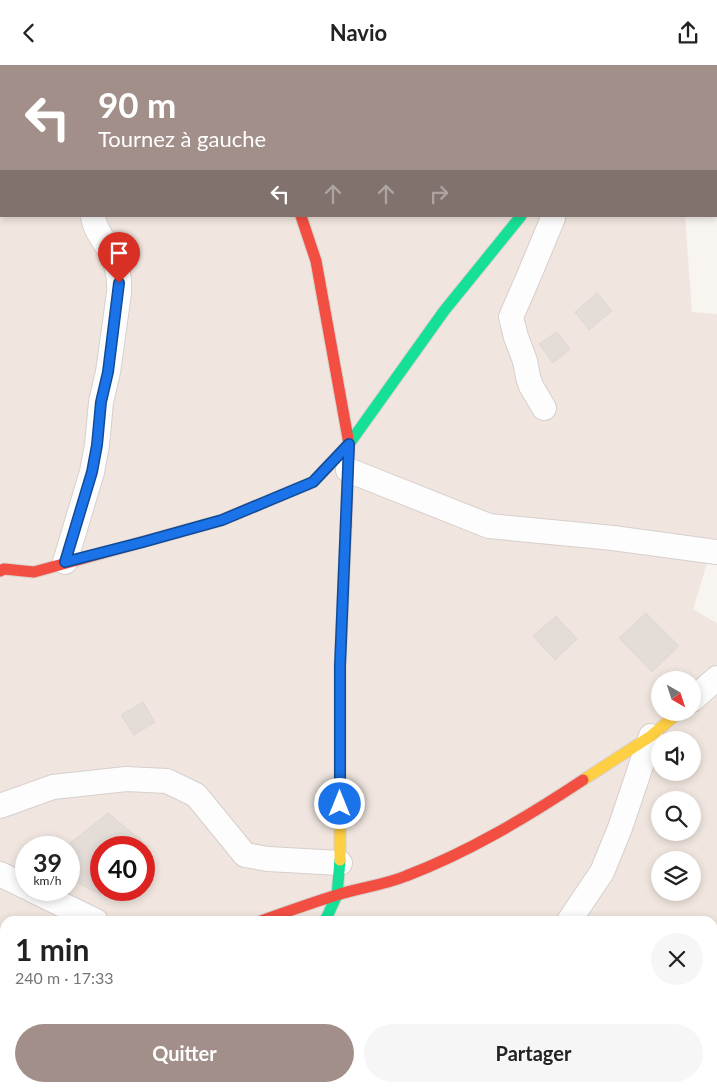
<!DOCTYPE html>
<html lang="fr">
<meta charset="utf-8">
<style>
body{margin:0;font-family:Lato,sans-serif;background:#f6f6f6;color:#222;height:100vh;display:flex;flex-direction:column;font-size:19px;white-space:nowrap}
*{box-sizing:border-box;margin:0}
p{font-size:16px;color:#767676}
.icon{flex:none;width:28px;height:28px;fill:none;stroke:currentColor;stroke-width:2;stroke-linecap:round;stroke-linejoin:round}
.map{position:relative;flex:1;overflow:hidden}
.panel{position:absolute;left:0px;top:851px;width:718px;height:176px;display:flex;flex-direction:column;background:#fff;border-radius:15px 15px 0 0;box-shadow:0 2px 8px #0003}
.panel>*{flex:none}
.banner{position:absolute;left:0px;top:0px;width:718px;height:152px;box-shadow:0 2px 8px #0003;background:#a28f89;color:#fff;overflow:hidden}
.needle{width:32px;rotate:141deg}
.tools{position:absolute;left:651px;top:606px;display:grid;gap:10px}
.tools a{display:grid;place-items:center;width:50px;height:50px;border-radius:50%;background:#fff;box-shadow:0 2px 8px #0003;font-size:25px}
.speed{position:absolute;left:15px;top:771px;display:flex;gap:10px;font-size:25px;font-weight:700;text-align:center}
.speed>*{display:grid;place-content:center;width:65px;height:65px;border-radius:50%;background:#fff;box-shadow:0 2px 8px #0003;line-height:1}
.speed small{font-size:12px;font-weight:400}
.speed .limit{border:8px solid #d22;background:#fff;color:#111}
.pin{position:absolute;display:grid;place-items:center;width:42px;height:42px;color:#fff;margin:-51px -21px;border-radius:50% 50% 50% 0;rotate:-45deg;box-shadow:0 0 5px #0007}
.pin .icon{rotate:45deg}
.me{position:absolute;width:55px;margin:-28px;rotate:0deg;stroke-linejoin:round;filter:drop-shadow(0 0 4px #0008)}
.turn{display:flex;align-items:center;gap:18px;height:105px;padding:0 15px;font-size:22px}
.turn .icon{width:65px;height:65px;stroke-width:2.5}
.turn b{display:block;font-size:35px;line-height:42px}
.lanes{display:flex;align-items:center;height:48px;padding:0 15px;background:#0003;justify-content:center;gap:25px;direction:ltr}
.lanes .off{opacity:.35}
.round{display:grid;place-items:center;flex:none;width:52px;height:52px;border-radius:26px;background:#f6f6f6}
.head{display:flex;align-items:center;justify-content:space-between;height:85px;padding:0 15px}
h1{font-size:30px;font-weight:700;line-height:38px}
.action{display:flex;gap:10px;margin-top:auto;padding:10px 15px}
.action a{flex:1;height:58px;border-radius:30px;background:#a28f89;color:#fff;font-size:20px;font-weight:700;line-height:58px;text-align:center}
.action a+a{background:#f6f6f6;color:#222}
header{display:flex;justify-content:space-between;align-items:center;height:65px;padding:0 15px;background:#fff;font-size:22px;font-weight:700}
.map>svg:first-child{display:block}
.residential{fill:#f0e6df;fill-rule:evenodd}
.building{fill:#e4dcd7;stroke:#e0d7d3}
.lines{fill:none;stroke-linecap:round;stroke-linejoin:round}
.street-casing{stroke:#d6cfcc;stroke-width:26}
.fast-casing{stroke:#d8d0cc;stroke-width:13}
.slow-casing{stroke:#d8d0cc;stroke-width:13}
.jam-casing{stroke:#d8d0cc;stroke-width:13}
.street{stroke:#fefdfd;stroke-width:24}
.fast{stroke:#16e098;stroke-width:11}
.slow{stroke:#ffcf43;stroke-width:11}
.jam{stroke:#f24e42;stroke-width:11}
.route-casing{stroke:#114b97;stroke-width:12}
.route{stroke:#1a73e8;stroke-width:9}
</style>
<header><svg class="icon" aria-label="back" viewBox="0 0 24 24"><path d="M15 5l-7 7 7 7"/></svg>Navio<svg class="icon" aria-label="share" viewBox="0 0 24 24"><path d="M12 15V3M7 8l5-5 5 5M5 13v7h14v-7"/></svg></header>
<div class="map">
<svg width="717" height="1027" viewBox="0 0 717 1027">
<rect width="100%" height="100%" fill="#f8f4f0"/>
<path class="residential" d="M0 0H666L667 1H1V151H685L692 247 717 249V475L713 479 693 544 717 558V1027H0ZM660 615H692V648H660ZM660 675H692V708H660ZM660 735H692V768H660ZM26 782H69V825H26ZM101 782H144V825H101ZM660 795H692V828H660ZM5 856H712V1022H5Z"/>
<path class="building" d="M597 228 612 246 589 265 575 247Z
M557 267 570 284 553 298 539 279Z
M646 548 679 581 652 607 619 573Z
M556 551 577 574 555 595 533 571Z
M143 637 155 657 134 670 121 650Z
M108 748 149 782H101V830L69 813V782H65Z"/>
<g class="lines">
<defs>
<path id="street" d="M248 0V1
M495 0 496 1
M640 1 642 0
M544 343 531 321 528 312 525 296 516 272 511 252 528 213 553 153V151
M348 405 489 461 613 473 717 487
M65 497 92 407 97 380 101 337 108 307 119 228C120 213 118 200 110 186 104 175 94 164 93 151
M692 635 717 613
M0 741 53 722 126 714 167 716 196 730 245 790 268 794 340 798
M0 809 26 822
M32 825 96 856
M569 856 602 807 620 763 651 671
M330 1022 331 1027
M471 1027 474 1022"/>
<path id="fast" d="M296 424 313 417 349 379 444 246 521 151
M325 856 337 830 340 795"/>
<path id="slow" d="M583 715 651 671 678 648
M340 795V601L346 461"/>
<path id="jam" d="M301 151 316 196 349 379 346 461
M0 506 4 504 34 507 222 455 296 424
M261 856C286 847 311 838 337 830 359 823 384 820 406 811 469 787 527 752 583 715"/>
</defs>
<use href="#street" class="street-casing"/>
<use href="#fast" class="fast-casing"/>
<use href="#slow" class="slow-casing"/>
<use href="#jam" class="jam-casing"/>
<use href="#street" class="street"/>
<use href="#fast" class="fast"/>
<use href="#slow" class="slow"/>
<use href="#jam" class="jam"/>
</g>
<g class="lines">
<defs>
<path id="route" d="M119 218 108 307 101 337 97 380 92 407 65 497 143 477 222 455 313 417 349 379 340 601V739"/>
</defs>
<use href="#route" class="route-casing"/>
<use href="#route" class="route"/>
</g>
</svg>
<div class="tools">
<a><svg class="needle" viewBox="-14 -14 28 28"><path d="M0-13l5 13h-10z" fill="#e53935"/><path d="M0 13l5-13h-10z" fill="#767676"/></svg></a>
<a><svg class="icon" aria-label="sound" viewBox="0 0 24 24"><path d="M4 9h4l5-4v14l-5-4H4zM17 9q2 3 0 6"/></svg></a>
<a><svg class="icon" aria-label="search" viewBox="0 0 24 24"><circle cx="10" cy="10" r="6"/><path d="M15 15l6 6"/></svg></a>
<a><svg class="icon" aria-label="layers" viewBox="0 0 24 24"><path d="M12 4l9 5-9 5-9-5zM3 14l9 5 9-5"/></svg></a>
</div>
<div class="speed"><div>39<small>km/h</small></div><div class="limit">40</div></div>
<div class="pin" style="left:119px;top:218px;background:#d93025"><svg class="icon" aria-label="arrive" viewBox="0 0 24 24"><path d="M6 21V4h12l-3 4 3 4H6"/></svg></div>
<svg class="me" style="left:340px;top:739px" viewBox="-20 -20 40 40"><circle r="17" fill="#1a73e8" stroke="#fff" stroke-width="3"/><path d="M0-11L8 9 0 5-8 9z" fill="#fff"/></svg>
<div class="banner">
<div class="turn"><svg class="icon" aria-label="left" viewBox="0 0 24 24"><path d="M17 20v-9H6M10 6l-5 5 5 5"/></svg><div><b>90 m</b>Tournez à gauche</div></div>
<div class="lanes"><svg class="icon" aria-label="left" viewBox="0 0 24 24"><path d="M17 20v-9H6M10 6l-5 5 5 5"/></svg><svg class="icon off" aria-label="ahead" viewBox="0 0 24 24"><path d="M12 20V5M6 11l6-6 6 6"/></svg><svg class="icon off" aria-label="ahead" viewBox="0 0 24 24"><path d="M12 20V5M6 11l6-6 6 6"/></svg><svg class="icon off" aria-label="right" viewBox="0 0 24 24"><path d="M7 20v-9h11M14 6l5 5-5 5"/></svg></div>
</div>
<section class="panel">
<div class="head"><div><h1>1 min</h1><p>240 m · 17:33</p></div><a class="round"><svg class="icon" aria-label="close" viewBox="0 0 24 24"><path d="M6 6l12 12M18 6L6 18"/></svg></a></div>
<div class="action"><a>Quitter</a><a>Partager</a></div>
</section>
</div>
